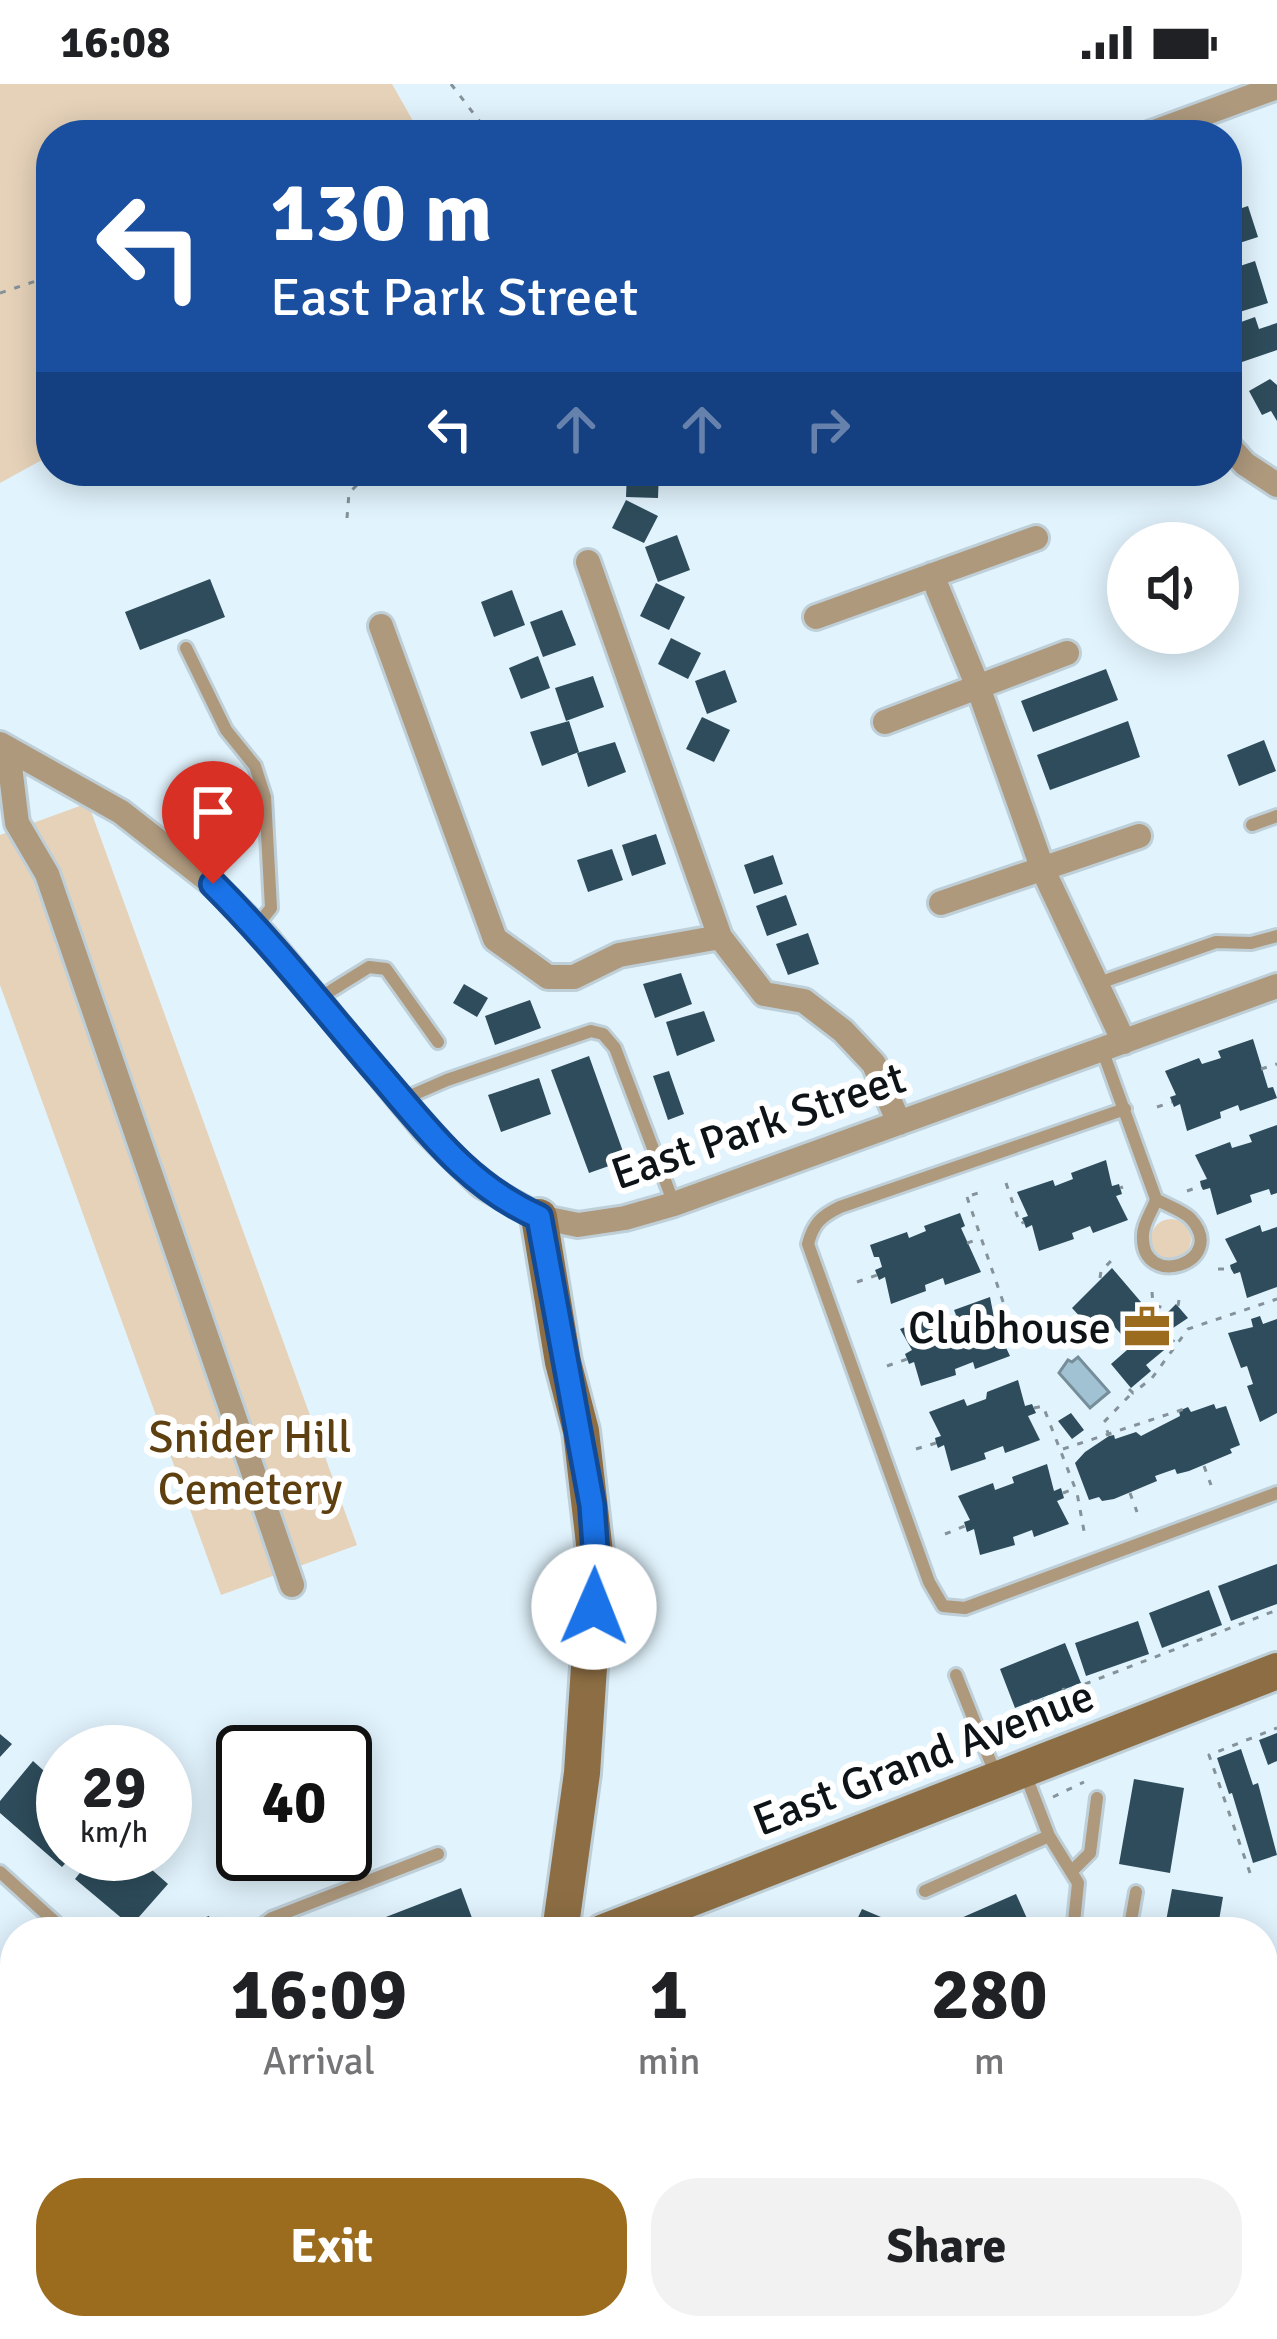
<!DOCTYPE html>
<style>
body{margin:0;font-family:Signika,sans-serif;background:#f2f2f2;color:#202124;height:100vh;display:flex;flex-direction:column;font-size:45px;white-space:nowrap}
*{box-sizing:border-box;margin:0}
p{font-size:39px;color:#757577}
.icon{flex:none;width:66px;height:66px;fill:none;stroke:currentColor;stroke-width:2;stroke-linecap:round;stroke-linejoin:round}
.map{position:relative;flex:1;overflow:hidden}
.panel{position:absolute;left:0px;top:1833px;width:1278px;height:423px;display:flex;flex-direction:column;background:#fff;border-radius:48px 48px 0 0;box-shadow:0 6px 30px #0003}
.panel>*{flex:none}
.guide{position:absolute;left:36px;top:36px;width:1206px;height:366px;border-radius:48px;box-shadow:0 6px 30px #0003;background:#1a4fa0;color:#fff;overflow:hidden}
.buttons{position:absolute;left:1107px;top:438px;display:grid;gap:24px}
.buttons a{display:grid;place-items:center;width:132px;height:132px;border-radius:50%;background:#fff;box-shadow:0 6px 30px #0003;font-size:60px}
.speed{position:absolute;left:36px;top:1641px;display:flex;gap:24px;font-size:60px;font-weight:700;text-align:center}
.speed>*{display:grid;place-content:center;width:156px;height:156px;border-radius:50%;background:#fff;box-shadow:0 6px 30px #0003;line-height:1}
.speed small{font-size:30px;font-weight:400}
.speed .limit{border:6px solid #111;border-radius:18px;background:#fff;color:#111}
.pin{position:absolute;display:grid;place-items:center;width:102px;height:102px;color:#fff;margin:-123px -51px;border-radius:50% 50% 50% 0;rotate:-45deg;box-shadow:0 0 12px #0007}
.pin .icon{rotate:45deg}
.me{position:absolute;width:132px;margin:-66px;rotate:1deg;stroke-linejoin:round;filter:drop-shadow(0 0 9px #0008)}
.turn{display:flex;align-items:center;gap:42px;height:252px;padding:0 36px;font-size:54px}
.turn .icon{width:156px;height:156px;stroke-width:2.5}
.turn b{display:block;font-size:84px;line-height:102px}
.lanes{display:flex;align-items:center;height:114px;padding:0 36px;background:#0003;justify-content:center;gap:60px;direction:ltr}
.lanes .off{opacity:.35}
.eta{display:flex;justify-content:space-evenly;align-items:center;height:204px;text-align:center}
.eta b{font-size:72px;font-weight:800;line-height:84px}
.button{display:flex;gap:24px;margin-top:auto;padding:24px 36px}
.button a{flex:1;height:138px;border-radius:48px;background:#9b6c1e;color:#fff;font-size:48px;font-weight:800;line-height:138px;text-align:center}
.button a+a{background:#f2f2f2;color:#202124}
.status{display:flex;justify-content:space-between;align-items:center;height:84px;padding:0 60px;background:#fff;direction:ltr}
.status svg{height:33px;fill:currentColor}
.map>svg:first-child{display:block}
.green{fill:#e6d2b9}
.water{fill:#a1c2d3;stroke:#758e9a;stroke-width:3}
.building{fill:#2e4c5b}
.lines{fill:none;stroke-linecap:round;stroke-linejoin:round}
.lane-casing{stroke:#bfcfd8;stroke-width:18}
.street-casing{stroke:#bfcfd8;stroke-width:30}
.secondary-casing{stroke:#bfcfd8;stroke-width:42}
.path{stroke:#859299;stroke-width:3;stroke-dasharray:6 9;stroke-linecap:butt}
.lane{stroke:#ae997d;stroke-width:12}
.street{stroke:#ae997d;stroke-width:24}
.secondary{stroke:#8d6e44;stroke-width:36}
.route-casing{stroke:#114b97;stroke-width:30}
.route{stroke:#1a73e8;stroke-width:21}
.labels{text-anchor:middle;stroke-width:12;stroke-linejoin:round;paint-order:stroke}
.street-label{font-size:45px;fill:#0d1316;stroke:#fff}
.poi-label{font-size:45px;fill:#0d1316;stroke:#fff;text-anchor:end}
.park-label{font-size:45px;fill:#5d3f10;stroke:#fff}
</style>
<div class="status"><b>16:08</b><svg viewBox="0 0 49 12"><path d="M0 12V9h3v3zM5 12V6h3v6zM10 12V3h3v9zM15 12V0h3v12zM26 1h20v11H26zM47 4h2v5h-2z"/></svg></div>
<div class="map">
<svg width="1277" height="2255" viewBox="0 0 1277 2255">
<rect width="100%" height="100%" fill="#e1f3fd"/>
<path class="green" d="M0 0H392L421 51H51V371L0 399Z
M88 719 357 1461 221 1511 0 901V751Z
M1151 1155a20 20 0 1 1 40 0a20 20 0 1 1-40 0Z"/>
<path class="water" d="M1078 1273 1109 1308 1090 1324 1059 1289 1068 1276 1072 1278Z"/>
<path class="building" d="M1248 122 1258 153 1227 163V129Z
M1255 177 1268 219 1227 232V201L1232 200 1228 186Z
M1255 233 1259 245 1277 239V266L1242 278 1230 242Z
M1270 295 1277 301V337L1271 327 1262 331 1249 307Z
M627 387H659L658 414 626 413Z
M626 416 658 432 644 459 612 444Z
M677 451 690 486 658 498 645 463Z
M210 495 225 533 140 566 125 528Z
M656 499 685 513 669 546 640 532Z
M512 506 525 541 494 553 481 518Z
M562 526 576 561 543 573 530 538Z
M671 554 701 569 688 595 658 580Z
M538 572 550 604 521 615 509 584Z
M1106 585 1118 616 1033 648 1021 617Z
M725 586 737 618 707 630 695 597Z
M593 592 604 623 566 637 555 604Z
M702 633 730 646 714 678 686 665Z
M569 637 579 668 542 682 530 648Z
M1128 637 1140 673 1050 706 1037 671Z
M1264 656 1276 687 1239 702 1227 671Z
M615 658 626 688 588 703 577 669Z
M656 750 666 780 632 792 622 761Z
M612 765 623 796 588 808 577 776Z
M773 771 783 800 754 810 744 781Z
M786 811 797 841 767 852 756 822Z
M808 849 819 880 788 891 776 860Z
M681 889 692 920 655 934 643 900Z
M464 900 488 914 477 933 453 919Z
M530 916 541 944 495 961 485 932Z
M704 927 715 957 677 972 666 938Z
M1253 955 1268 1004 1273 1003 1277 1014 1240 1027 1238 1021 1220 1028 1221 1034 1187 1047 1180 1020 1174 1023 1170 1013 1176 1011 1165 987 1199 974 1202 980 1221 974 1218 967Z
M589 972 626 1076 589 1089 551 986Z
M669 987 684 1030 668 1036 653 992Z
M539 994 551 1030 501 1048 488 1011Z
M1277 1041V1109L1271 1111 1269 1105 1250 1111 1252 1118 1217 1131 1210 1104 1203 1106 1201 1102 1200 1097 1207 1095 1195 1071 1230 1058 1232 1064 1252 1058 1249 1051Z
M1106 1076 1112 1102 1119 1100 1122 1110 1116 1112 1128 1136 1093 1149 1090 1142 1072 1149 1074 1155 1039 1167 1032 1141 1026 1144 1022 1134 1028 1132 1017 1108 1053 1096 1055 1102 1073 1095 1071 1089Z
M960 1129 965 1142 961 1144 981 1188 945 1201 943 1194 925 1201 926 1207 891 1220 885 1193 879 1196 875 1186 882 1183 879 1173H874L870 1161 907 1148 909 1154 926 1147 924 1142Z
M1260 1141 1262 1148 1277 1143V1203L1247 1214 1240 1188 1234 1190 1231 1185 1230 1181 1237 1178 1225 1155Z
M1112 1184 1141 1218 1136 1221 1150 1237 1154 1233 1158 1238 1176 1220 1188 1234 1167 1248 1175 1257 1146 1281 1151 1287 1131 1304 1111 1280 1127 1266 1122 1260 1126 1256 1113 1241 1109 1245 1104 1239 1094 1248 1072 1224Z
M990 1213 995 1239 1002 1237 1006 1246 999 1249 1010 1272 975 1285 973 1278 955 1285 956 1291 921 1302 914 1278 909 1280 905 1270 912 1266 900 1245 935 1232 938 1238 956 1231 954 1226Z
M1260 1232 1263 1240 1277 1235V1329L1260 1338 1247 1302 1253 1300 1247 1282 1241 1284 1228 1249 1253 1243 1251 1235Z
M1018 1296 1025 1322 1032 1320 1036 1329 1028 1332 1040 1356 1005 1369 1003 1362 984 1369 986 1375 951 1387 944 1361 938 1364 936 1359 935 1354 941 1352 929 1328 964 1315 967 1322 986 1315 987 1308Z
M1214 1320 1216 1325 1226 1322 1240 1361 1230 1365 1232 1369 1189 1387 1177 1390 1175 1385 1155 1392 1157 1397 1114 1415 1102 1417 1099 1413 1089 1416 1075 1379 1085 1368 1109 1352 1114 1351 1115 1355 1136 1348 1141 1352 1180 1332 1179 1327 1188 1323 1191 1328Z
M1071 1329 1084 1346 1072 1355 1058 1337Z
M1047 1380 1054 1407 1061 1404 1064 1414 1057 1417 1069 1440 1034 1453 1032 1446 1013 1453 1015 1461 980 1471 974 1445 967 1448 964 1438 970 1436 958 1412 993 1399 995 1406 1014 1399 1012 1393Z
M1277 1480V1520L1231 1537 1218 1502Z
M1209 1506 1222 1541 1162 1564 1149 1529Z
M1138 1537 1149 1570 1086 1592 1075 1559Z
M1065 1559 1081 1599 1015 1624 1000 1585Z
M1277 1649V1677L1268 1681 1259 1656Z
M0 1650 12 1660 0 1673Z
M1241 1665 1253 1701 1258 1699 1277 1771 1253 1779 1232 1709 1229 1710 1217 1674Z
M33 1677 63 1704V1770H74L62 1783 0 1729V1717Z
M1134 1695 1184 1704 1170 1789 1119 1780Z
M95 1770H134L168 1800 131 1842 75 1795Z
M461 1804 472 1834 437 1848H347Z
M1172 1805 1223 1813 1217 1848H1164Z
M1016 1810 1033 1848H929Z
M862 1825 907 1844 905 1848H851Z
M209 1832 214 1848H166V1847Z
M15 1904V1963L0 1968V1909Z
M151 2241 252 2243 458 2242 421 2255H255L254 2251 242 2255H156Z
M992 2241H1003L1008 2255H956Z"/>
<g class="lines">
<defs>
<path id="lane" d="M186 564 226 646 255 682 265 713 271 824 256 843
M1252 741 1277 732
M1099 899 1216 858 1251 859 1277 852
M316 916 369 883 386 885 438 958
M1102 965 1156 1115C1153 1127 1143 1138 1143 1151 1140 1208 1231 1178 1190 1134 1180 1125 1167 1122 1156 1115
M401 1016 447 996 591 947 603 950 615 964 674 1120
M1125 1025 840 1123C821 1132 813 1140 808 1160L929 1498 943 1522 965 1524 1277 1409
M956 1591 995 1689
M1026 1692 1049 1752 1078 1799 1073 1848
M1072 1787 1090 1769 1097 1714
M0 1788 66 1848
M925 1807 1049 1752
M253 1848 272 1834 438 1770
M1129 1848 1136 1808
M0 2009 15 2004
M882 2241 887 2255
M1151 2255 1158 2241"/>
<path id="street" d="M1146 51 1277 3
M1227 360 1245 380 1277 401
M588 478 720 853 764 910 804 917 843 947 874 980 899 1039
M932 491 978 603 1043 786 1124 958
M816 533 1036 454
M381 542 495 855 548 893H574L619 871 720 853
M885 638 1067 569
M0 660 121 728 213 800 265 852 426 1047 481 1101 539 1133 578 1141 625 1134 674 1120 1277 902
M8 666 17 739 47 790 292 1501
M941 819 1139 752"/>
<path id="secondary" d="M539 1133 563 1278 581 1347 596 1477 582 1689 560 1848
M604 1848 1277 1587
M0 2073 15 2068
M644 2241 649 2255"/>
</defs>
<use href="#lane" class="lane-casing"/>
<use href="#street" class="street-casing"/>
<use href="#secondary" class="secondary-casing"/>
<path class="path" d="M451 0 490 51
M0 209 51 192
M347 434 349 409 371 387
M1261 985 1277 980
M1157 1023 1172 1018
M1006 1099 1020 1140 1024 1138
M1120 1104 1123 1103
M1187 1107 1201 1102
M972 1111 981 1108
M967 1113 1010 1238 1004 1240
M967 1159 979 1155
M1218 1185H1231
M1100 1194 1101 1187 1116 1172
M857 1198 877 1191
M1152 1208 1153 1220 1168 1226
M1178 1222 1180 1210
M887 1282 907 1275
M1129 1305 1133 1309 1152 1294 1188 1245 1277 1215
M1034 1324 1043 1322 1077 1409 1084 1447
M1109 1352 1104 1338 1131 1310
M916 1365 936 1359
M1063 1365 1184 1325
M1204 1382 1211 1401
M1063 1409 1074 1405
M1130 1409 1137 1428
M945 1450 965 1442
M1063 1604 1072 1629
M1031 1616 1033 1620 1277 1526
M1053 1713 1084 1698
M1250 1789 1209 1671 1277 1644"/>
<use href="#lane" class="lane"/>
<use href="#street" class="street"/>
<use href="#secondary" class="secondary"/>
</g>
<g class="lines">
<defs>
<path id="route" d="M213 800C272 859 323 924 377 987 427 1045 467 1101 539 1133L592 1421 596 1477 594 1523"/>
</defs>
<use href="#route" class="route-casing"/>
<use href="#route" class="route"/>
</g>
<defs>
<symbol id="office-bare" viewBox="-9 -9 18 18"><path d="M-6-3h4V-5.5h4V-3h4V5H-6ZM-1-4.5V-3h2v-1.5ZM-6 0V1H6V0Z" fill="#9b6c1e" stroke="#fff" stroke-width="2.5" paint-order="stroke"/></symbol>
</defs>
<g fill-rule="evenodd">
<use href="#office-bare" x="1114" y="1210" width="66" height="66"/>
</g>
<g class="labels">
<g class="street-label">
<text transform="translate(758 1041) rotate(-19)" y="16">East Park Street</text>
<text transform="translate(923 1673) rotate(-21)" y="16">East Grand Avenue</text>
</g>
<g class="poi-label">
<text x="1111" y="1259">Clubhouse</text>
</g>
<g class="park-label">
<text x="250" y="1368">Snider Hill<tspan x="250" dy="52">Cemetery</tspan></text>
</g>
</g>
</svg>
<div class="buttons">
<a><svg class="icon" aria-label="sound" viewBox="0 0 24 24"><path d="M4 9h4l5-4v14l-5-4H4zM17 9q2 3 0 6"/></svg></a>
</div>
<div class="speed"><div>29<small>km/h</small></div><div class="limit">40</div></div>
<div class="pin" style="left:213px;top:800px;background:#d93025"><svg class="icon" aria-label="arrive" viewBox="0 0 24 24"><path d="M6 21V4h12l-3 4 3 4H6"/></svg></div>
<svg class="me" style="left:594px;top:1523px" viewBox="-20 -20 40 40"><circle r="19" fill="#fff"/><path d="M0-13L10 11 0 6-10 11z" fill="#1a73e8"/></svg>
<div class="guide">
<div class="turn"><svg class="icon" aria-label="left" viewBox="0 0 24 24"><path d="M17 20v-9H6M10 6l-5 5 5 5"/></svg><div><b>130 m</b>East Park Street</div></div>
<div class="lanes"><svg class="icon" aria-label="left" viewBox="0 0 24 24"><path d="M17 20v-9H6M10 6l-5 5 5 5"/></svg><svg class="icon off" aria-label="ahead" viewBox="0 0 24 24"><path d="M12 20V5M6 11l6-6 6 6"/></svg><svg class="icon off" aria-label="ahead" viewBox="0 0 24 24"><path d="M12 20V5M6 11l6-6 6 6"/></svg><svg class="icon off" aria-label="right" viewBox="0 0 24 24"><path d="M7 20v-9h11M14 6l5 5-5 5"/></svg></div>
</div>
<section class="panel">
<div class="eta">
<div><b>16:09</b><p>Arrival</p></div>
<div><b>1</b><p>min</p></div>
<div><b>280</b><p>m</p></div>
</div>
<div class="button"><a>Exit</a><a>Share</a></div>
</section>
</div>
